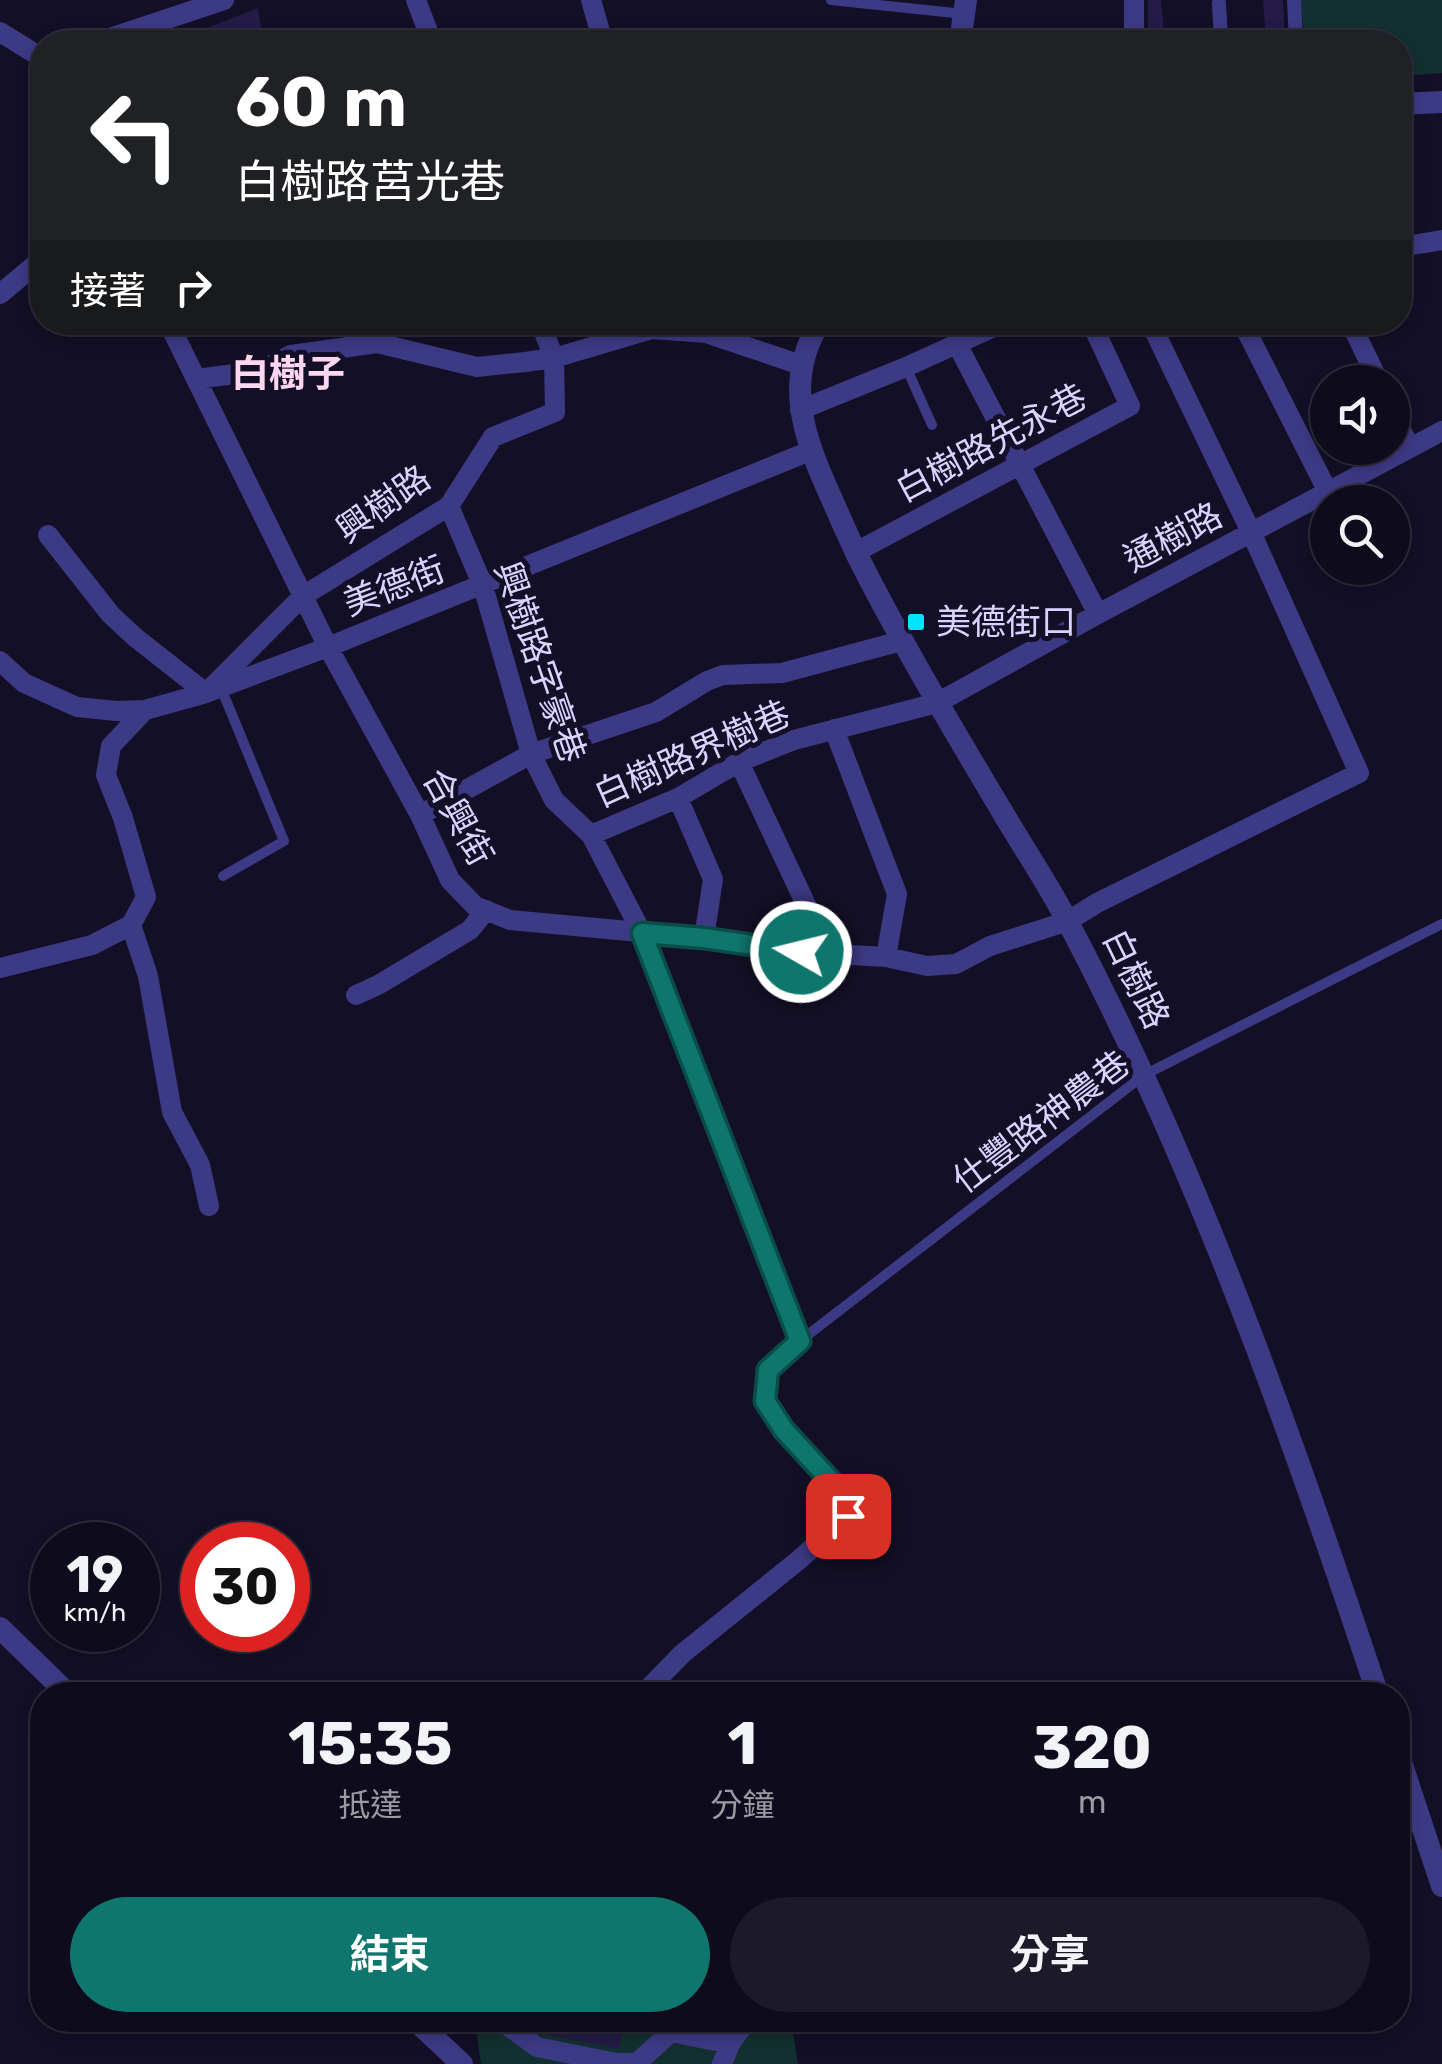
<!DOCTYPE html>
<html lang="zh-TW">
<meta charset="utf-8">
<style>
body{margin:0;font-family:Rubik,"Noto Sans TC",sans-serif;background:#1c1929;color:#f1f3f6;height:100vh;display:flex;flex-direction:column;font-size:38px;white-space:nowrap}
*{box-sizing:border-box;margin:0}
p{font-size:32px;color:#9b9ba3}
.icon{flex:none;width:55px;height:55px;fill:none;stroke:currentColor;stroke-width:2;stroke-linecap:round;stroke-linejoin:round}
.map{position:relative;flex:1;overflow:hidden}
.sheet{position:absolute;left:30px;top:1682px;width:1380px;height:350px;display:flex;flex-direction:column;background:#0e0b1c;border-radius:40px;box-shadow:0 5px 15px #0003,0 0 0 2px #2e2b3b}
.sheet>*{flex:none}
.top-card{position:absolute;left:30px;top:30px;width:1382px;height:305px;border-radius:40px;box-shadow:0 5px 15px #0003,0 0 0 2px #2e2b3b;background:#202124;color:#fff;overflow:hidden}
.tools{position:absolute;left:1310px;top:365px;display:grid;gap:20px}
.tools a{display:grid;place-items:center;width:100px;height:100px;border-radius:50%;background:#0e0b1c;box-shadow:0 5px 15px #0003,0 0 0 2px #2e2b3b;font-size:50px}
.speed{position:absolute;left:30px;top:1522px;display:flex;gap:20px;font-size:50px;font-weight:700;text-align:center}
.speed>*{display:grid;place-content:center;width:130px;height:130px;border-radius:50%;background:#0e0b1c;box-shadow:0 5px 15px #0003,0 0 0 2px #2e2b3b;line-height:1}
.speed small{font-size:25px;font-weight:400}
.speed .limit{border:15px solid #d22;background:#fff;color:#111}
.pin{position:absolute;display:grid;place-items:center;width:85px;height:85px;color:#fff;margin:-42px;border-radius:20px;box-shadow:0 5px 15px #0006}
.me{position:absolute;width:110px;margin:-55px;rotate:278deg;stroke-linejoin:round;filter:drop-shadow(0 0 8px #0008)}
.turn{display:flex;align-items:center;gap:35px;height:210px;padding:0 40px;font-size:45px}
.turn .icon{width:130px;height:130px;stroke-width:2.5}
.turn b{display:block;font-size:70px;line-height:85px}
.then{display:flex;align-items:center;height:95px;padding:0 40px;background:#0003;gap:20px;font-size:38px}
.eta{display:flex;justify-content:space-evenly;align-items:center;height:170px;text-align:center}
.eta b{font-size:60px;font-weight:700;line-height:70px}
.button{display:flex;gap:20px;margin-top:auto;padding:20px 40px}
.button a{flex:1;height:115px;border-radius:60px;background:#0f766e;color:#fff;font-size:40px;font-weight:700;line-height:115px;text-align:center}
.button a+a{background:#1c1929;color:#f1f3f6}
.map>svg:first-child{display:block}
.green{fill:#12302f}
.building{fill:#241b47}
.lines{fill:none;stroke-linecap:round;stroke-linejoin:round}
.path{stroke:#2fb8b0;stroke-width:2.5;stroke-dasharray:5 8;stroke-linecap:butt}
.service{stroke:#3d3a85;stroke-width:10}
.pedestrian{stroke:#3d3a85;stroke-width:14}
.minor{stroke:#3d3a85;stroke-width:20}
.tertiary{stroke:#3d3a85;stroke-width:22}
.route-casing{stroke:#0a4d48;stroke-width:25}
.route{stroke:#0f766e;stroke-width:18}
.poi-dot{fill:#00e5ff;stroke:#130f26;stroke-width:4}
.labels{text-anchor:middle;stroke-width:10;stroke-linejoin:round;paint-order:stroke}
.street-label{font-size:35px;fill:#d9d4ff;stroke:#130f26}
.poi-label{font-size:35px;fill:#d9d4ff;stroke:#130f26;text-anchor:start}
.neighbourhood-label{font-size:38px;font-weight:bold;fill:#ffd6f0;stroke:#130f26}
</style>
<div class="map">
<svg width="1442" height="2064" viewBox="0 0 1442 2064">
<rect width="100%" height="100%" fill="#130f26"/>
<path class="green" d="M1300 0H1442V73L1400 76V42H1305Z
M475 2020H791L798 2064H481Z"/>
<path class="building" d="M1148 0H1161L1165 42H1148Z
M1263 0H1283L1285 42H1266Z
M258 8 263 42H171Z
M541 2020H625L619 2049 543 2034 539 2031Z"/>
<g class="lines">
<path class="path" d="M1164 34 1180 33
M1256 35 1266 34"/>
<path class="service" d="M831 0 964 14
M906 367 932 425
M221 688 284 841 223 876
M800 1341 1144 1075 1442 924"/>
<path class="pedestrian" d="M1294 0 1296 42
M1219 3 1221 39
M1192 42 1239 37"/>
<path class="minor" d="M416 0 432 42
M591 0 603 42
M0 32 42 58
M98 42 224 0
M1134 42V0
M1400 247 1442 240
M0 294 42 259
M168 322 328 647 420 815 450 880 475 906 510 920 704 938 801 952 886 957 927 966 956 964 990 946 1068 921 1097 903 1359 773 1251 532 1150 322
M1242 322 1328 492
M1350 322 1379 382
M957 344 1098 614
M196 379 259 371 291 355 377 343 477 367 525 362 554 358 652 329 706 333 801 365
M800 410 906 367 1005 322
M1392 411 1410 448
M449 506 483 586 531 754 554 800 591 835 642 933 799 1341 767 1369 765 1401 784 1430 841 1492 849 1508 848 1516 800 1559 682 1654 642 1695
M48 535 111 615 136 638 206 693 303 596 449 506 493 437 555 412 554 358 540 322
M856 552 1130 406 1091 322
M0 661 24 683 77 707 116 711 145 710 206 693 328 647 810 451
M834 729 897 894 886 957
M739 762 808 909 801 952
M678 798 713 879 704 938
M420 815 531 754 656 712 707 681 723 675 782 673 901 641
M591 835 678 798 739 762 794 740 937 703 1098 614 1442 431
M131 925 148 976 172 1112 200 1165 209 1206
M0 968 92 945 131 925 146 897 123 818 106 775 111 746 145 710
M356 995 378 985 470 930 486 910
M500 2020 537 2047 617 2063H637L671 2032 730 2044
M722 2064 730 2044 747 2020"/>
<path class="tertiary" d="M960 42 966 0
M1400 104 1442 102
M820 322C783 381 804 437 830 495 839 515 848 536 858 557 902 644 953 729 1003 813 1025 850 1049 886 1069 924 1198 1169 1291 1432 1378 1695
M0 1628 69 1695
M1398 1753 1442 1886
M415 2020 462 2064"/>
</g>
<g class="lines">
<defs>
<path id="route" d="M801 952 704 938 642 933 800 1341 768 1370 765 1401 784 1430 841 1492 849 1508 848 1516"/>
</defs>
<use href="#route" class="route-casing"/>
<use href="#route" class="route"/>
</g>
<rect class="poi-dot" x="906" y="612" width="20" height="20" rx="5"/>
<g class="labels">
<g class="street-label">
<text transform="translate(991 443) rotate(-28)" y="12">白樹路先永巷</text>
<text transform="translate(383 504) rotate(-35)" y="12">興樹路</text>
<text transform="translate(1173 537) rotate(-28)" y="12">通樹路</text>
<text transform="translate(394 586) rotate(-21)" y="12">美德街</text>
<text transform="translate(540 662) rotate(71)" y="12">興樹路字豪巷</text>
<text transform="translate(692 754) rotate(-24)" y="12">白樹路界樹巷</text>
<text transform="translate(458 817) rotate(61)" y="12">合興街</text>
<text transform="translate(1136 979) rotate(64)" y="12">白樹路</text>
<text transform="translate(1041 1122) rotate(-37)" y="12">仕豐路神農巷</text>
</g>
<g class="poi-label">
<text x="936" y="634">美德街口</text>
</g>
<g class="neighbourhood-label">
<text x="288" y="387">白樹子</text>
</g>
</g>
</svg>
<div class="tools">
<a><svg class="icon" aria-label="sound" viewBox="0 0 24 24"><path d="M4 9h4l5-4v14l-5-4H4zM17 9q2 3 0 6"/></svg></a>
<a><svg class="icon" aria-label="search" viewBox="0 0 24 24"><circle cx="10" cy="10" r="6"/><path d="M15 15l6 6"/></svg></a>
</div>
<div class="speed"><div>19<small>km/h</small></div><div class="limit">30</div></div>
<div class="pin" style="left:848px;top:1516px;background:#d93025"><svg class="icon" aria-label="arrive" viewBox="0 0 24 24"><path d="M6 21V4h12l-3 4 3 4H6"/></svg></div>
<svg class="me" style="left:801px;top:952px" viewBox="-20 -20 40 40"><circle r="17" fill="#0f766e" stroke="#fff" stroke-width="3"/><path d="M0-11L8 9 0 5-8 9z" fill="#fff"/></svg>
<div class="top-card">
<div class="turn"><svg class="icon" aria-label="left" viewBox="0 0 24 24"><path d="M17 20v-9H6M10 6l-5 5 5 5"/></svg><div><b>60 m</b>白樹路莒光巷</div></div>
<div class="then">接著<svg class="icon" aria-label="right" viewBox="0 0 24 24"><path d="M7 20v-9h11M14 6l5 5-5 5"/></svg></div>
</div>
<section class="sheet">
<div class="eta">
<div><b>15:35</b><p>抵達</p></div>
<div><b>1</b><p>分鐘</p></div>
<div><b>320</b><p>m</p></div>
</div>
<div class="button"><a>結束</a><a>分享</a></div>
</section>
</div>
